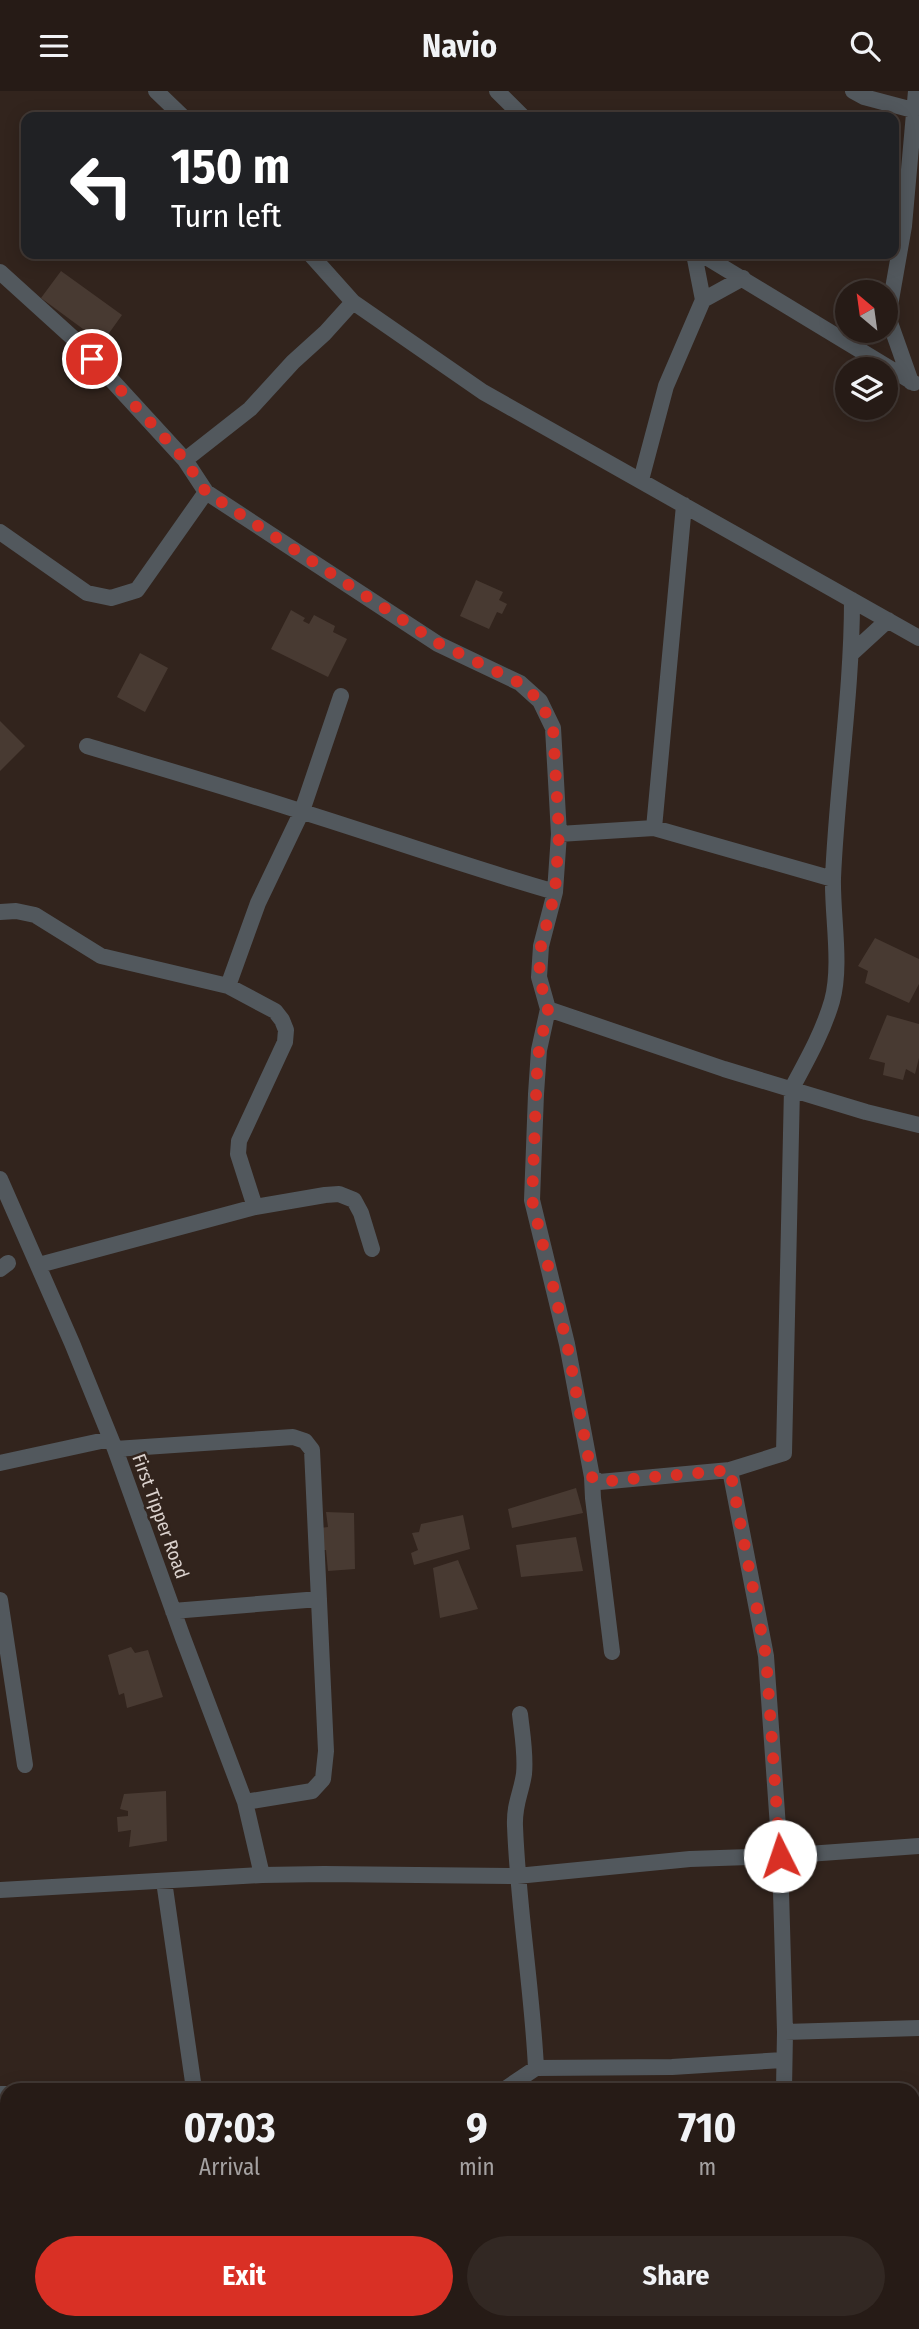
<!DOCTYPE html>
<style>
body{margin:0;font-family:"Fira Sans Condensed",sans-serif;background:#322823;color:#f1f3f6;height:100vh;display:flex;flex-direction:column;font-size:26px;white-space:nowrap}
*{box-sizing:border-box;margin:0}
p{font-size:23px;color:#a4a1a1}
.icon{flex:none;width:38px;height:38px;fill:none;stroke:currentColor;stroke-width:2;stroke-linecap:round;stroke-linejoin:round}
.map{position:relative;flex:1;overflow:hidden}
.details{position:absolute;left:0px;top:1992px;width:920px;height:247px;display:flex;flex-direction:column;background:#261b16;border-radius:21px 21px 0 0;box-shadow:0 4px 18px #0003,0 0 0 2px #423935}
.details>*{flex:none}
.guide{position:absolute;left:21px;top:21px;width:878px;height:147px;border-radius:14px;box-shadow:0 4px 18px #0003,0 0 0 2px #423935;background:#202124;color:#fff;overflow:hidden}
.needle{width:46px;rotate:331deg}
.tools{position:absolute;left:835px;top:189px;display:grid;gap:14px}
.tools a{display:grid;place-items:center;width:63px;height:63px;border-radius:50%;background:#261b16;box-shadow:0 4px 18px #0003,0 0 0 2px #423935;font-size:35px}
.pin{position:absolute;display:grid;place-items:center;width:60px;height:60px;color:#fff;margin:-30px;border:4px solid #fff;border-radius:50%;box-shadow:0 2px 7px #0007}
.me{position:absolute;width:77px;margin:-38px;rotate:356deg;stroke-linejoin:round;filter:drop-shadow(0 0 5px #0008)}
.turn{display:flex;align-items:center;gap:24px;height:147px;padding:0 35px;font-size:32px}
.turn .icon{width:91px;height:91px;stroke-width:2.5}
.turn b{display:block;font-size:49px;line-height:60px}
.eta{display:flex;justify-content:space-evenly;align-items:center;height:119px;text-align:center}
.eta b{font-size:42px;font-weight:700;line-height:49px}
.button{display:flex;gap:14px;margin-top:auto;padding:14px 35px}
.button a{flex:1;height:80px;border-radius:42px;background:#d93025;color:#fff;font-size:28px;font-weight:700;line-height:80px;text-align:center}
.button a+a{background:#322823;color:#f1f3f6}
header{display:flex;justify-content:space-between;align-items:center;height:91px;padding:0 35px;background:#261b16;font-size:32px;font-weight:700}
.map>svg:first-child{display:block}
.building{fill:#483a32}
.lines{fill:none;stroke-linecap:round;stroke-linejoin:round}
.minor{stroke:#52585d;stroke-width:16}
.route{stroke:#d93025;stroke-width:12;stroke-dasharray:0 21.6}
.labels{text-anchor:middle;stroke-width:5;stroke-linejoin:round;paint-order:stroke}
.street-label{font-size:19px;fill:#dbd2ce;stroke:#32241d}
</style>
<header><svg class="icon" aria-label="menu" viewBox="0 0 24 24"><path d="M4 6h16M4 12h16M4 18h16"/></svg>Navio<svg class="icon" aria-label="search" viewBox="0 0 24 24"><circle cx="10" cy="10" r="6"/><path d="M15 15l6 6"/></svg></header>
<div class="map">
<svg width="919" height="2238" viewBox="0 0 919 2238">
<rect width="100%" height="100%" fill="#32241d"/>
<path class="building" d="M61 180 122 224 102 252 41 207Z
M476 489 503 501 499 509 507 513 502 523 497 521 489 538 460 525Z
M291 519 305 527 303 530 309 533 314 524 335 535 333 541 347 548 328 586 271 558Z
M140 562 168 577 145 621 117 606Z
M0 630 25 655 0 680Z
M875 847 919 868V893L909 912 865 892 868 880 858 875Z
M887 924 919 933V967L915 983 906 978 903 989 883 984 885 972 869 968Z
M576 1397 583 1422 512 1437 508 1418Z
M326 1421 354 1422 355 1478 328 1480 326 1459H321L320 1437 328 1436Z
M463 1424 470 1458 414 1474 411 1462 418 1459 412 1442 419 1441 421 1433Z
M576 1446 583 1480 521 1486 516 1454Z
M458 1469 478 1518 440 1527 433 1477Z
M131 1556 135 1562 148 1559 163 1606 127 1617 124 1602 119 1604 108 1564Z
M166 1700 167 1750 129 1756 131 1739 118 1741 117 1726 128 1725V1720L120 1718 124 1703Z"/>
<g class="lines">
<path class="minor" d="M156 0 183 26
M497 0 523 26
M853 0 864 6 913 19
M310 163 353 211 483 301 919 547
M701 163 914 292
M0 181 74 248 185 369 206 401 438 553 520 592 540 610 553 637 559 743 555 801 541 855 539 886 548 918 539 959 536 1003 532 1109 567 1253 592 1386 599 1391 730 1379 784 1362 792 997C807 969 823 941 832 910 842 874 832 824 833 787 837 694 852 602 852 509
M703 209 743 187
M911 291 888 226 904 135 916 0
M185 369 250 318 293 271 325 242 353 211
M641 389 666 295 703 209 694 163
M0 441 87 502 111 507 137 499 206 401
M852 562 888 529
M87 655C160 677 233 698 306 722 389 748 471 777 555 801
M654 737 684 414
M559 743 654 737 833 788
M0 821 16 820 35 824 101 865 228 895 275 920 282 929 286 939 285 951 239 1050 238 1063 255 1116
M228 895 258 812 302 720 341 605
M548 918 724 978 866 1021 919 1034
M0 1088 72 1252 115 1358 183 1547 245 1711 262 1784
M39 1174 255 1116 325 1104 339 1103 354 1109 361 1122 372 1158
M0 1178 8 1172
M115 1358 293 1346 305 1350 312 1359 326 1660 323 1688 312 1700 245 1711
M0 1372 110 1348
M730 1379 766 1565 780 1765 785 1941 784 1998
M592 1386 593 1407 612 1561
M0 1509 25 1674
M173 1520 319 1508
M520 1623C522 1642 526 1663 524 1683 521 1703 514 1713 515 1735 518 1816 532 1896 536 1977
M164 1790 194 1998
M0 1799 262 1784 324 1783 517 1785 690 1768 780 1765 919 1755
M785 1941 919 1937
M505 1998 536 1977 672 1976 783 1969
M0 2003H7
M170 2231V2238
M792 2231V2238
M505 2238 762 2231"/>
</g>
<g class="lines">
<path class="route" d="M92 268 185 369 206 401 438 552 520 592 540 610 553 637 559 743 555 801 541 855 539 886 548 918 539 959 537 981 532 1109 567 1253 592 1386 599 1391 730 1379 766 1565 780 1765"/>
</g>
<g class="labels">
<g class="street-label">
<text transform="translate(161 1425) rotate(70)" y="7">First Tipper Road</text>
</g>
</g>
</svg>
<div class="tools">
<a><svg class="needle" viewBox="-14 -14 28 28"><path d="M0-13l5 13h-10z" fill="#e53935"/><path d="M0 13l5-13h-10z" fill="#a4a1a1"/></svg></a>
<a><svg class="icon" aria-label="layers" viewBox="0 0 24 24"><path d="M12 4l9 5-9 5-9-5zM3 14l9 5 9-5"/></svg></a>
</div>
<div class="pin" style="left:92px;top:268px;background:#d93025"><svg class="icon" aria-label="arrive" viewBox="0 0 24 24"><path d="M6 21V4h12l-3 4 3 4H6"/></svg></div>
<svg class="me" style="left:780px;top:1765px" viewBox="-20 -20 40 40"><circle r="19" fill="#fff"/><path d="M0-13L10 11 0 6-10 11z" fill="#d93025"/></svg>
<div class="guide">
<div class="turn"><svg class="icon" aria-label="left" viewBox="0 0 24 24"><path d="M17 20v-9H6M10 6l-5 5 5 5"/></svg><div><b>150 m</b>Turn left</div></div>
</div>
<section class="details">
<div class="eta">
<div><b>07:03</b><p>Arrival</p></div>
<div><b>9</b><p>min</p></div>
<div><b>710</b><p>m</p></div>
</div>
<div class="button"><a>Exit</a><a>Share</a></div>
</section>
</div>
